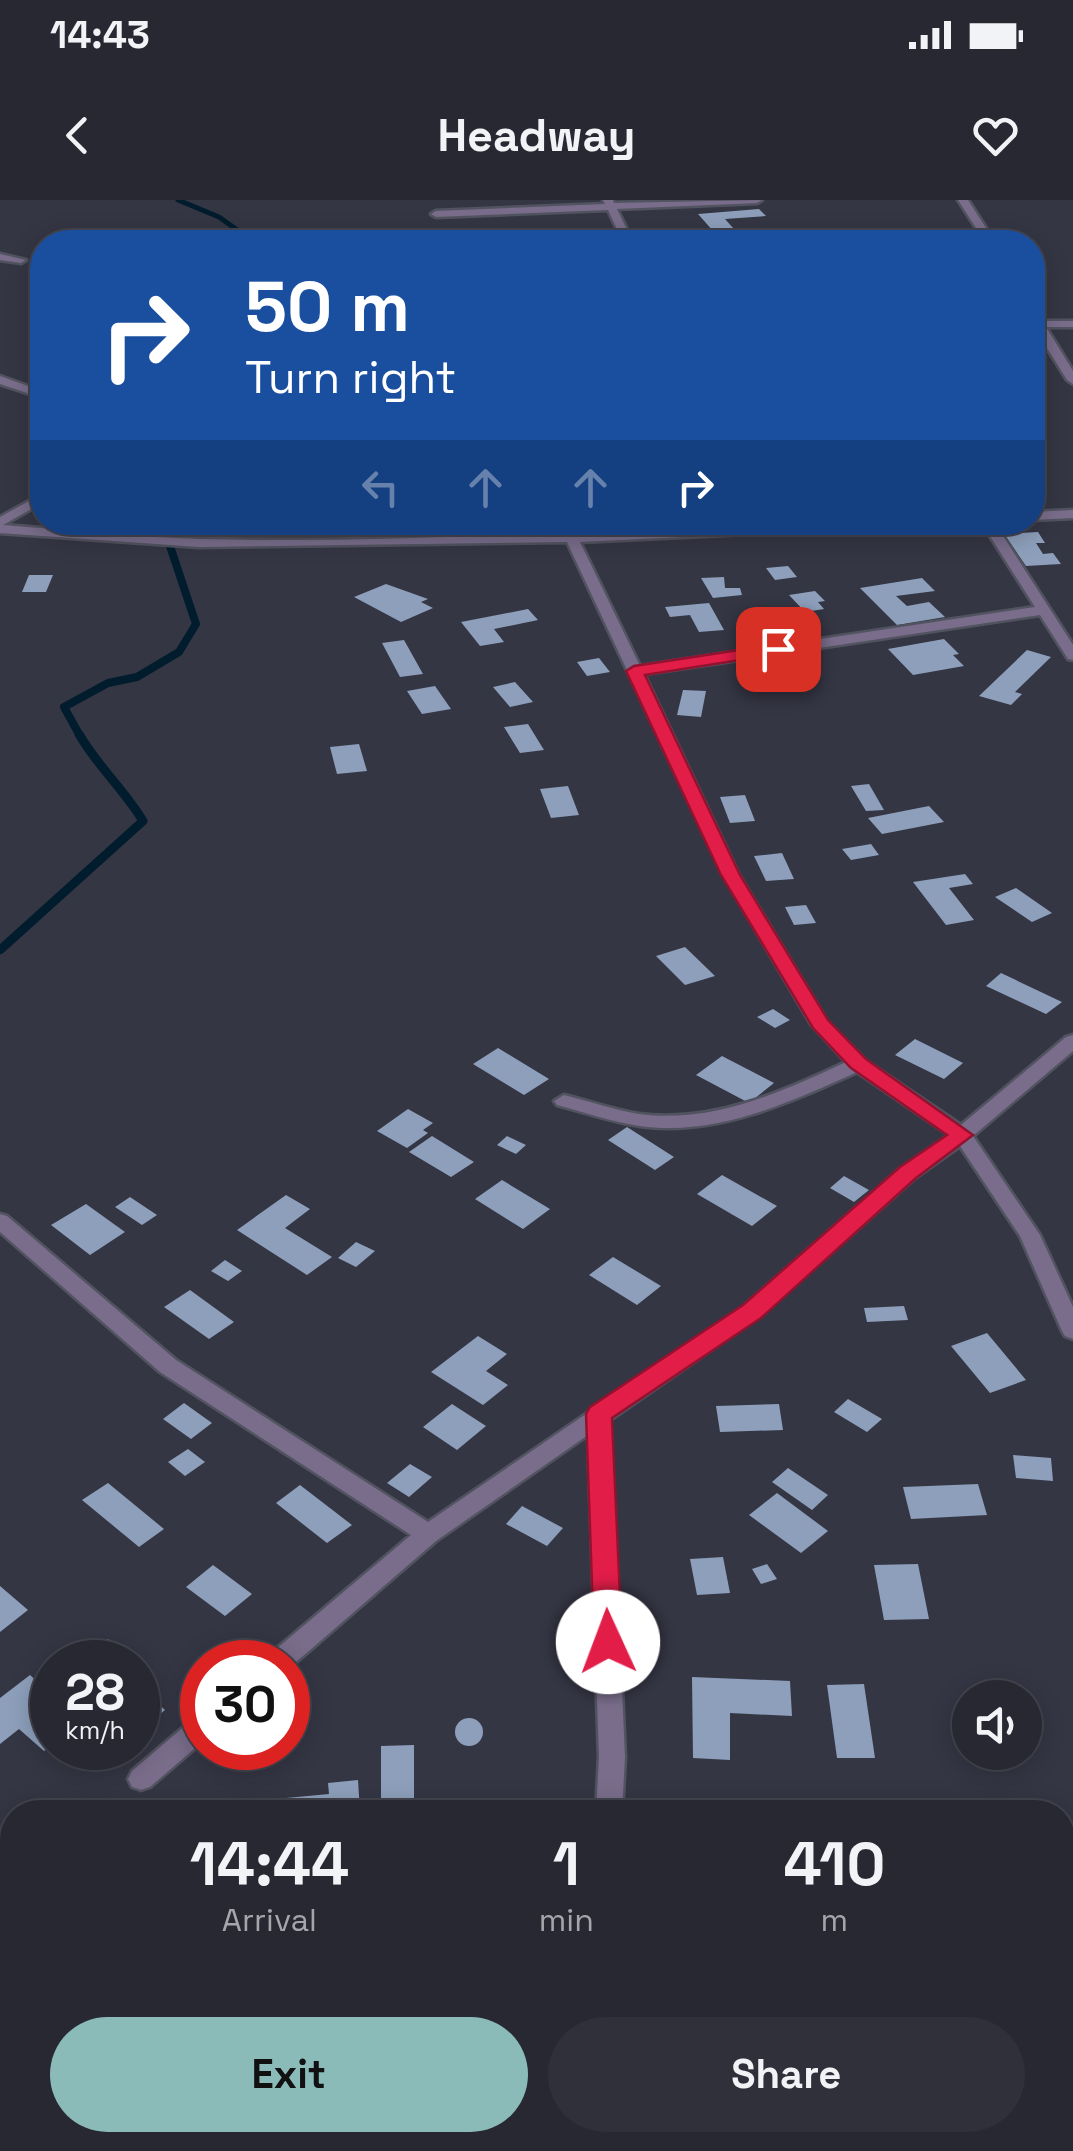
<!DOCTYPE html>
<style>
body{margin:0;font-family:"Space Grotesk",sans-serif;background:#30303b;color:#f1f3f6;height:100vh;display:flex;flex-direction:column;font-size:38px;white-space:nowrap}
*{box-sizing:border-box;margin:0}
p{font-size:32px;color:#a5a6ac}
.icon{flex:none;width:55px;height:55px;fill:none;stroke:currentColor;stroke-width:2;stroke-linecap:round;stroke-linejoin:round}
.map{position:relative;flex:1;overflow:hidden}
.side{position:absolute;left:0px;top:1600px;width:1075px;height:352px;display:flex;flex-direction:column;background:#282833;border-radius:40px 40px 0 0;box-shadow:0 5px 25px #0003,0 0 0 2px #44444e}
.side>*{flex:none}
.top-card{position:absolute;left:30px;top:30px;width:1015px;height:305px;border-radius:40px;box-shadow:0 5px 25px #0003,0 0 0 2px #44444e;background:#1a4fa0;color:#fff;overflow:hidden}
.controls{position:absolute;left:952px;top:1480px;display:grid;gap:20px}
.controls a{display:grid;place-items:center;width:90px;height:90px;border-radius:50%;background:#282833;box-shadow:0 5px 25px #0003,0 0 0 2px #44444e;font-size:50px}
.speed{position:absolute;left:30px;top:1440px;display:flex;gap:20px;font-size:50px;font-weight:700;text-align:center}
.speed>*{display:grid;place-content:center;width:130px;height:130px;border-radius:50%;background:#282833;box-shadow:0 5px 25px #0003,0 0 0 2px #44444e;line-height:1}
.speed small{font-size:25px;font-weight:400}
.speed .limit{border:15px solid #d22;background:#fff;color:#111}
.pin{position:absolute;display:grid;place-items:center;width:85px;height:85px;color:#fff;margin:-42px;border-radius:20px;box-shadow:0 5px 15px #0006}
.me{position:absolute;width:110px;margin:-55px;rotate:358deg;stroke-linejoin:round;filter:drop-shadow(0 0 8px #0008)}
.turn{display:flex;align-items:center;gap:35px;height:210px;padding:0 50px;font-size:45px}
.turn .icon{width:130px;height:130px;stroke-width:2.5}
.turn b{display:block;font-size:70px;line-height:85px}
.lanes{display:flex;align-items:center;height:95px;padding:0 50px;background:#0003;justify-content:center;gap:50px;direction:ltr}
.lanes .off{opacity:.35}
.eta{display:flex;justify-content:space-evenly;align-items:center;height:170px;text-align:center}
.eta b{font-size:60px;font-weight:700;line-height:70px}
.action{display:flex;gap:20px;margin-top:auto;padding:20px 50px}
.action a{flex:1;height:115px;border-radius:60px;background:#8bbbb9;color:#111;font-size:40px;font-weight:700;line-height:115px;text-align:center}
.action a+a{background:#30303b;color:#f1f3f6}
.status{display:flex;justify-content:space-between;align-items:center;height:70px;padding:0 50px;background:#282833;direction:ltr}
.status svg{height:28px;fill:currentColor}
header{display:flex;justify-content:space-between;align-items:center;height:130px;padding:0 50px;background:#282833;font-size:45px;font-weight:700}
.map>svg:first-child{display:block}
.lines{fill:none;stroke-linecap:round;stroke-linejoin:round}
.stream-far2{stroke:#011d2d;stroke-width:5}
.stream-far1{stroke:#011d2d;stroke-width:8}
.stream{stroke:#011d2d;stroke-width:9}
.building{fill:#8d9fbb}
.minor-casing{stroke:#525360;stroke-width:5}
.minor{fill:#796d8b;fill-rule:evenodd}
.route{fill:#e11d48;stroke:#92132f;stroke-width:2.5}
</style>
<div class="status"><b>14:43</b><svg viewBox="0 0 49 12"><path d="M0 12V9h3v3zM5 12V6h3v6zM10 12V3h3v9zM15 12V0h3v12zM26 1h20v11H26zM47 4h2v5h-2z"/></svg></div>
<header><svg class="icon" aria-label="back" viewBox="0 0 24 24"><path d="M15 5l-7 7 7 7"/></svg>Headway<svg class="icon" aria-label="heart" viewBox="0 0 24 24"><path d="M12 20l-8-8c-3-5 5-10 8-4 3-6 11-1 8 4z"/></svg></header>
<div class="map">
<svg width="1073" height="1951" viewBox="0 0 1073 1951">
<rect width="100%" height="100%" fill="#353644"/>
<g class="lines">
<path class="stream-far2" d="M178 0 219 17 254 42"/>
<path class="stream-far1" d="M80 536 64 507 108 483 137 477 179 452 196 424 169 343 189 322"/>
<path class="stream" d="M0 750 143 621C124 589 97 566 79 534"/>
</g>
<path class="building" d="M759 9 766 16 725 19 742 38 721 40 698 14Z
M572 28 578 42H553L549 29Z
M1038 332 1045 343H1036L1043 354 1053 353 1061 364 1026 366 1004 334Z
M788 366 797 377 775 380 766 368Z
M29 375H53L46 392H22Z
M724 377 725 388H740L742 395 713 398 701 378Z
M922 378 935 391 896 396 907 406 929 402 945 417 897 425 860 388Z
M386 384 428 399 421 402 433 408 401 422 354 397Z
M815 391 825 401 818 402 824 409 805 412 789 395Z
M709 403 724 430 699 432 690 415 670 417 665 407Z
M528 409 538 420 494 429 504 442 480 446 461 422Z
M944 439 959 454 953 455 964 466 913 475 888 449Z
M404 440 423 474 400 477 382 443Z
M1027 450 1051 457 1015 492 1022 494 1011 505 979 496Z
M790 457H812L819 477 796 478Z
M599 458 610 472 587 476 577 462Z
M515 482 533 502 510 507 493 487Z
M435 486 451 509 422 514 407 491Z
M683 490 706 491 701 517 677 515Z
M528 524 544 550 520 553 504 527Z
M359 544 367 571 337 574 330 547Z
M869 584 884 610 866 611 851 586Z
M568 586 579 615 551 618 540 589Z
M745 595 755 621 730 623 720 597Z
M929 606 944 622 882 634 868 618Z
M871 644 879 655 851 660 842 649Z
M782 653 794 679 766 681 754 656Z
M965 674 973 684 949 688 974 720 946 725 913 682Z
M1016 688 1052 713 1032 722 995 697Z
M806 705 816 723 794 725 785 707Z
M685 747 715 776 685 785 656 756Z
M1001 773 1062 802 1046 814 986 786Z
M773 809 790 820 775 828 757 817Z
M915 839 963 863 944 879 895 855Z
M498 848 549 879 524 895 473 864Z
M722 856 774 883 749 903 696 875Z
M408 909 433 923 423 930 428 933 407 948 377 931Z
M627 927 674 957 655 970 608 940Z
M432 936 474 962 451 977 409 952Z
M507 936 526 945 516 954 497 945Z
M722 975 777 1006 752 1026 697 994Z
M844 976 869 990 854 1002 830 988Z
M502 980 550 1009 523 1029 475 999Z
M286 995 310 1009 285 1028 332 1057 307 1075 237 1030Z
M130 997 157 1015 142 1025 115 1007Z
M86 1004 125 1032 90 1055 51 1025Z
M356 1042 375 1051 356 1067 338 1058Z
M613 1057 661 1086 637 1105 589 1075Z
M225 1060 242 1071 228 1081 211 1071Z
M190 1090 234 1122 209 1139 164 1107Z
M904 1106 908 1120 867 1122 864 1108Z
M987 1133 1026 1180 990 1193 951 1146Z
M478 1136 507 1154 486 1171 508 1185 483 1205 431 1172Z
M848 1199 882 1219 867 1232 834 1212Z
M184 1203 212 1223 191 1239 163 1219Z
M452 1204 486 1226 457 1250 423 1227Z
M779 1204 783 1230 720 1232 716 1206Z
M188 1249 205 1262 185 1276 168 1262Z
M1013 1255 1051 1258 1053 1281 1016 1278Z
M410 1264 432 1277 409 1297 387 1283Z
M788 1268 828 1295 812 1310 772 1282Z
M108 1283 164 1329 139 1347 82 1300Z
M978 1284 987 1315 911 1319 903 1287Z
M300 1285 352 1325 327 1343 276 1303Z
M777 1293 828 1331 801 1353 749 1315Z
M522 1306 563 1328 547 1346 506 1324Z
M723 1357 730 1393 697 1395 690 1359Z
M767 1364 777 1379 761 1384 752 1369Z
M918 1364 929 1419 884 1420 874 1365Z
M213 1365 252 1394 225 1416 186 1387Z
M0 1386 28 1410 0 1432Z
M108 1439 122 1449 119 1462H82L87 1446Z
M64 1452 75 1462H52V1481L40 1470Z
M30 1475 52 1495V1545L44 1551 19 1529 0 1544V1498Z
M692 1477 790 1481 792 1516 730 1513V1560L693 1558Z
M864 1484 875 1558H837L827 1485Z
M138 1486 165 1510 138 1532Z
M455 1532a14 14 0 1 1 28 0a14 14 0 1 1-28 0Z
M414 1545V1608L381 1610V1546Z
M358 1580 360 1612H181V1608L329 1594 328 1583Z
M1062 1740 1073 1747 1070 1769 1062 1765Z
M806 1940H849L839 1951H817Z"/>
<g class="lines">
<defs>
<path id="minor" d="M603 0H613L614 3 762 0 757 3 617 9 633 42H623L608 10 436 17 431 14 436 11 605 4Z
M958 0H968L995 42H985Z
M0 54 26 60 21 63 0 60Z
M1032 111 1042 121H1073V127H1046L1073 171V184L1067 180 1032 124Z
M0 176 42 191V198L0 184Z
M42 294V303L3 325C68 330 134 337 200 339 438 345 676 322 913 322L907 326 580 342 640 466 1035 407 981 322H994L1073 445V460L1068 459 1040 415 644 474 739 675 827 821 865 860 961 925 1066 837 1073 835V851L973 936 1040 1035 1073 1107V1139L1065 1136 1062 1131 1020 1036 960 946 915 978 760 1116 610 1220 625 1557 622 1612H596L599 1557 588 1235 436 1341 288 1469V1462H266L269 1455 411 1335 160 1172 0 1032V1014L7 1016 176 1160 428 1322 744 1106 901 968 949 935 857 872C791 902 715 937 640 926 612 922 584 912 557 905L554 901 564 895C589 901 614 910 639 914 711 924 782 892 846 862L811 824 723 675 567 342 199 347 0 333V317Z
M1073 310V318L1032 320V312Z
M202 1516V1542L150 1587 141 1590 132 1587 128 1579 132 1571 193 1519Z
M576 1940H606L605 1951H575Z"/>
</defs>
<use href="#minor" class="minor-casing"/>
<use href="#minor" class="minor"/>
</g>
<path class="route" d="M778 444 786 449 784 453 645 475 740 675 828 820 866 859 973 935 916 978 761 1118 612 1218 622 1442 618 1451 608 1454 598 1451 594 1442 586 1214 590 1207 743 1105 900 967 947 935 851 868 813 828 721 675 626 471 634 466Z"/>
</svg>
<div class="controls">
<a><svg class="icon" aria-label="sound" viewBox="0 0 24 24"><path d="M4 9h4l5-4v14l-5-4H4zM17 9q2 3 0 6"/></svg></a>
</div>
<div class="speed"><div>28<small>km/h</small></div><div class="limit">30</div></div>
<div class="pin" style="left:778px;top:449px;background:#d93025"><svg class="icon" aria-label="arrive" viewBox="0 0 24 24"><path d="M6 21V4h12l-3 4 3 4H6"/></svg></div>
<svg class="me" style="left:608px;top:1442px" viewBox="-20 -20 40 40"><circle r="19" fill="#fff"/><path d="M0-13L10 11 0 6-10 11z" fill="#e11d48"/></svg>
<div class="top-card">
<div class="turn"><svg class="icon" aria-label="right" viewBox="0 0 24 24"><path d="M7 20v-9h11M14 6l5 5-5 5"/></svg><div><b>50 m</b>Turn right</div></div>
<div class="lanes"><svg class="icon off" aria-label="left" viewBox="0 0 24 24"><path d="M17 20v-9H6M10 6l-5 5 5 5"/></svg><svg class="icon off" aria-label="ahead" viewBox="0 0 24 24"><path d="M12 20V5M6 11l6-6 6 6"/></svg><svg class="icon off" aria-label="ahead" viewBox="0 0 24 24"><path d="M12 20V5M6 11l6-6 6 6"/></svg><svg class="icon" aria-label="right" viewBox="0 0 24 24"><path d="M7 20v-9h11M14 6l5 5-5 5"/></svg></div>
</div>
<section class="side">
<div class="eta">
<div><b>14:44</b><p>Arrival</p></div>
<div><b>1</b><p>min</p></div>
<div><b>410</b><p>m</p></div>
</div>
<div class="action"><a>Exit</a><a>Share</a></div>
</section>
</div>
